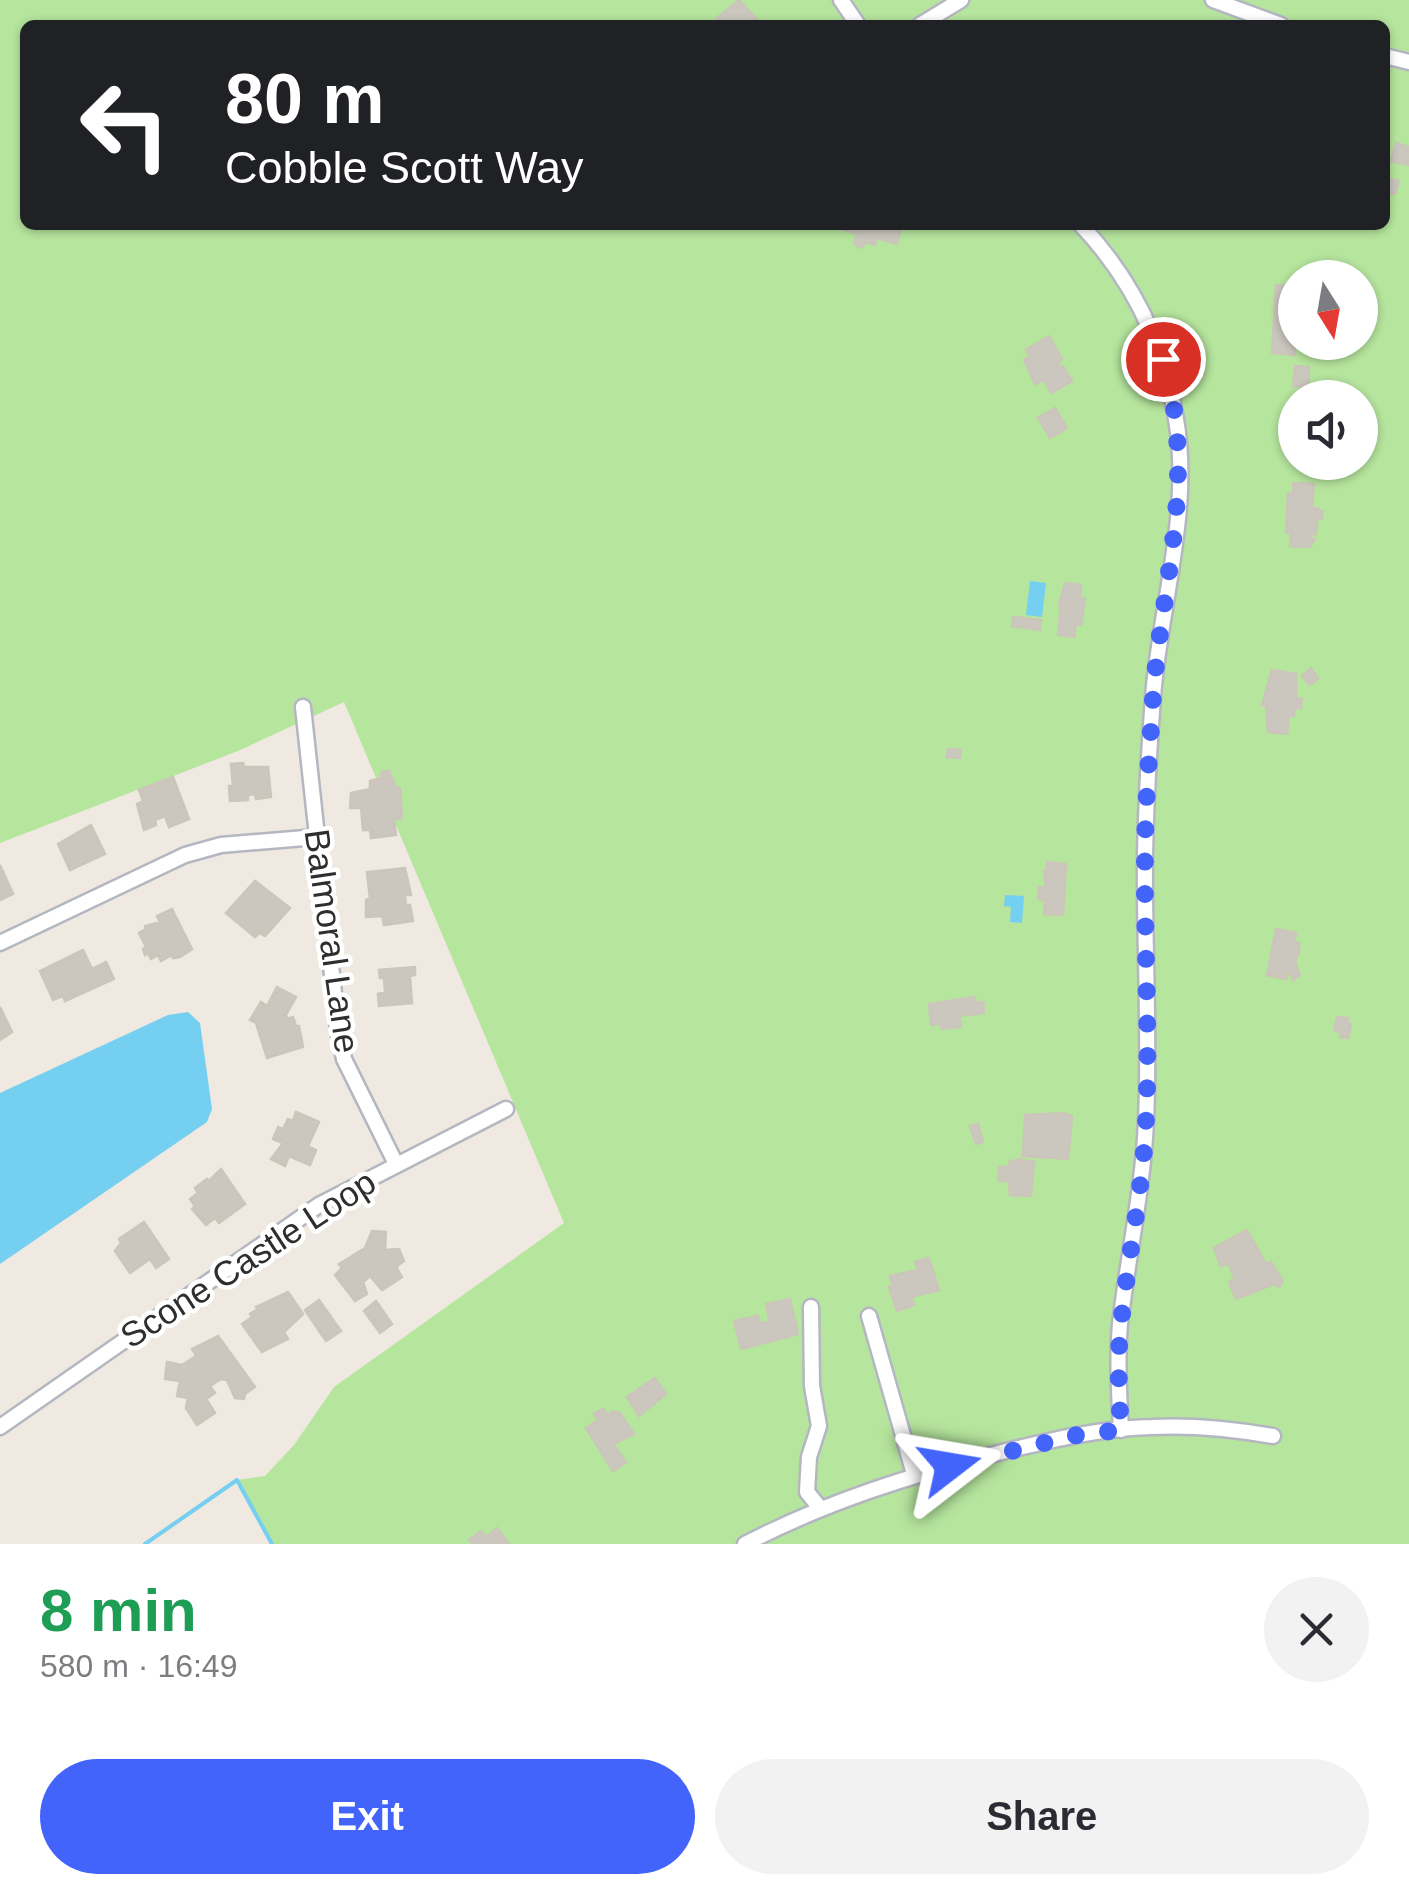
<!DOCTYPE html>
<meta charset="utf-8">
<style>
body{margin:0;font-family:Arial,sans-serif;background:#f2f2f3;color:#2b2b33;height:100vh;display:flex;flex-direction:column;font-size:38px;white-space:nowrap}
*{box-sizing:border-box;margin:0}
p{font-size:32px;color:#7c7c81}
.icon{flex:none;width:55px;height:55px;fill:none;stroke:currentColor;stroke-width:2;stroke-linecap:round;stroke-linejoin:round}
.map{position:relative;height:1544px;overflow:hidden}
.sheet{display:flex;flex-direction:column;background:#fff;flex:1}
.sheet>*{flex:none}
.top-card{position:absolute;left:20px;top:20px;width:1370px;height:210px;border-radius:15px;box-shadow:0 2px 8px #0004;background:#202124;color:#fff;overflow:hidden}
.needle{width:65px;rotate:169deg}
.tools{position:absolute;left:1278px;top:260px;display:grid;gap:20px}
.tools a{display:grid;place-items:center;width:100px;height:100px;border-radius:50%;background:#fff;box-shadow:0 2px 8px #0004;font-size:50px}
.pin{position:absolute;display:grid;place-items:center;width:85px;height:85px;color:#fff;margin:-42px;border:5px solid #fff;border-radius:50%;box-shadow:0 2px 10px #0007}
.me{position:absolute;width:110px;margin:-55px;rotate:76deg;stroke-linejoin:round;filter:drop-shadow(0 0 8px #0008)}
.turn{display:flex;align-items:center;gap:35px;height:210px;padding:0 40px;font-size:45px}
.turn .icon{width:130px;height:130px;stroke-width:2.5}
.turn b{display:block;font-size:70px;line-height:85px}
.round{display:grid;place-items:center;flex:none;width:105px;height:105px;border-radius:52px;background:#f2f2f3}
.head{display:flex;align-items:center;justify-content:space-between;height:170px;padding:0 40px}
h1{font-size:60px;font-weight:700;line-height:75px;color:#1e9e55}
.primary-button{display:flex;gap:20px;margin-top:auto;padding:20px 40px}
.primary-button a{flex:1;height:115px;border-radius:60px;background:#4264fb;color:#fff;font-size:40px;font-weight:700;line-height:115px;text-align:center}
.primary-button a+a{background:#f2f2f3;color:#2b2b33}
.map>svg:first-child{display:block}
.green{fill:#b6e59e;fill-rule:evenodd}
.water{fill:#75cff0}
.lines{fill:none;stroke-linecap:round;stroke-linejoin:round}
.stream{stroke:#75cff0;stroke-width:4}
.building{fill:#cbc7bf;stroke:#cbc5ba;stroke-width:2.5}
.minor-casing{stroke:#b4b7c1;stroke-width:19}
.minor{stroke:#fff;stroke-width:14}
.route{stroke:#4264fb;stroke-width:18;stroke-dasharray:0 32.4}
.labels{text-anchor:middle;stroke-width:9;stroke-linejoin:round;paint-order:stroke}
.street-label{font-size:35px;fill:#2e2e2e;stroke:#fff}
</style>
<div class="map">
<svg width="1409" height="1544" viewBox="0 0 1409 1544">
<rect width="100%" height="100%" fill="#efe9e1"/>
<path class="green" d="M0 0H1409V1544H272L237 1480 265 1476 294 1445 334 1387 564 1223 344 702 238 751 0 843ZM25 25H1385V225H25ZM1295 278H1360V342H1295ZM1295 398H1360V462H1295Z"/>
<path class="water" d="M1030 581 1046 583 1042 617 1026 615Z
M1005 895 1024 896 1022 923 1010 922 1011 907 1004 906Z
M188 1012 200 1023 212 1109 207 1122 0 1264V1093L168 1015Z"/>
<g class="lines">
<path class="stream" d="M145 1544 237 1480 272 1544"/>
</g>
<path class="building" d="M739 0 757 19 758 25H721L717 18Z
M1396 143 1409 147 1408 165 1391 161Z
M1390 179 1399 181 1395 194 1386 192Z
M846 225H894L901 229 897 244 877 238 875 245 866 242 861 248 854 243 857 234 844 230Z
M1276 285 1295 287V342H1307L1304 348H1295V355L1272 353Z
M1049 336 1062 359 1058 364 1060 368 1063 366 1072 381 1051 393 1044 380 1035 384 1024 360 1030 356 1026 350Z
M1295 366 1309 367 1308 387 1293 386Z
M1055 408 1067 428 1050 438 1038 418Z
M1293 483 1314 484 1312 507 1323 511 1322 518 1317 520 1316 534H1311V539H1315L1310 547 1290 546 1291 533 1286 532 1288 494H1293Z
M1065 583 1081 585 1080 597 1085 599 1081 625 1076 624 1074 637 1058 635 1061 605H1059Z
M1013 617 1041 620 1040 630 1012 626Z
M1311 668 1318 678 1310 685 1302 676Z
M1272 670 1296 674V698L1302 699 1301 708H1295L1294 716H1289L1287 734 1268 732 1266 706 1262 705Z
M948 749 961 750 960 758 947 757Z
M243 763 244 767H268L271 797 256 799 255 794 248 795V800L230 801 229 786H233L231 764Z
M389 771 395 786 400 788 402 818 394 819 396 835 371 838 370 830H363L361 808H350L351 793 370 789V781L381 778 382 772Z
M173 777 189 819 169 827 165 816 155 820 156 825 144 830 137 804 143 801 139 790Z
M91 825 105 854 70 870 58 844Z
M1047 862 1066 864 1063 915 1044 914 1045 900 1038 899 1039 887 1046 888 1044 871 1047 872Z
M0 865 13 894 0 900Z
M405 868 411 895H405L406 906 410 905 413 921 384 925 382 916 366 917V900L370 898 367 872Z
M255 881 290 908 265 936 259 933 255 937 226 913Z
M172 909 192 949 180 957 173 958 172 955 161 961 158 955 151 959 148 953 145 955 143 949 146 947 139 933 146 929 145 926 160 922 157 916Z
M1276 929 1296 933 1294 941 1299 942V952L1295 962 1300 975 1293 980 1290 973H1287L1286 979 1267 975Z
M83 950 92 969 106 962 114 979 65 1001 63 996 53 1000 40 971Z
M415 967V975L410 976 412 1003 379 1006 378 994 385 992 384 978H380L379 970Z
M277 987 296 997 286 1015 287 1019 293 1017 296 1026H299L303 1047 267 1058 256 1023 250 1020 261 1002 267 1006Z
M975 997 976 1003 983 1002 984 1013 959 1016 961 1027 942 1029 941 1024 931 1025 929 1004Z
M0 1007 12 1032 0 1040Z
M1337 1017 1348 1018 1347 1024H1351L1348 1038 1340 1037 1341 1032 1334 1031Z
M296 1112 319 1122 308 1146 316 1150 310 1165 289 1156 285 1166 271 1159 283 1143 273 1139 278 1127 283 1129 288 1119 293 1121Z
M1063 1113 1072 1116 1068 1159 1023 1156 1025 1115Z
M978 1124 983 1142 976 1144 970 1126Z
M1017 1159 1034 1162 1031 1196 1010 1195 1009 1181H999V1167H1009L1010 1161H1017Z
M221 1169 245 1204 219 1223 215 1218 206 1225 192 1209 195 1206 190 1199 198 1193 195 1188 207 1179 209 1181Z
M144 1222 169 1259 156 1268 150 1259 130 1273 115 1251 121 1243 119 1239Z
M1247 1230 1266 1264 1271 1262 1283 1281 1279 1287 1274 1284 1236 1299 1229 1282 1235 1279 1228 1263 1221 1266 1214 1248Z
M372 1231 386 1232 385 1250 399 1249 404 1261 396 1267 402 1277 382 1290 370 1276 363 1282 367 1294 355 1301 335 1275 342 1268 339 1264 365 1248Z
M929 1258 939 1290 911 1297 914 1305 897 1311 889 1287 893 1285 890 1276 918 1270 915 1262Z
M288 1292 303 1314 284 1332 288 1339 262 1352 242 1324 252 1317 250 1314 258 1309 256 1307Z
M790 1299 798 1334 741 1349 734 1321 758 1316 759 1323 770 1322 766 1304Z
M319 1300 341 1331 326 1341 305 1310Z
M376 1301 392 1324 380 1333 364 1311Z
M218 1336 255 1387 245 1394 244 1399 235 1398 227 1380 221 1379 210 1386 215 1393 206 1399 215 1413 197 1425 186 1408 188 1398 177 1396 180 1381 165 1379 167 1362 182 1365 196 1356 192 1349Z
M655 1378 666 1394 639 1416 627 1397Z
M603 1409 607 1415 613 1411 620 1413 634 1434 613 1444 626 1462 613 1471 586 1428 598 1420 594 1414Z
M497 1528 509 1544H472L469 1540 481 1531 486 1537Z"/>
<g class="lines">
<defs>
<path id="minor" d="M841 0 858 25
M1213 0 1281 25
M920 25 961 0
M1385 56 1409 62
M1081 225C1133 280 1164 345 1176 419 1192 510 1160 606 1153 697 1149 750 1146 803 1145 856 1144 944 1150 1033 1146 1121 1143 1189 1128 1256 1120 1324 1117 1359 1119 1394 1121 1430
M303 707 338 1030 344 1059 396 1164
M0 943 185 855 221 845 317 837
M811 1307 812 1386 819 1426 809 1457 807 1492 820 1508
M869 1316 914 1474
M0 1427 319 1205 506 1109
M745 1544C828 1501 912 1475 1002 1452 1051 1440 1101 1428 1152 1427 1193 1425 1232 1429 1273 1436"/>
</defs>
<use href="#minor" class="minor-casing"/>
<use href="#minor" class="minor"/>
</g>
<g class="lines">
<path class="route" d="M950 1466 1077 1435 1121 1430C1119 1394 1117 1359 1121 1324 1128 1256 1143 1189 1146 1121 1150 1032 1144 944 1145 855 1145 803 1150 749 1153 697 1162 579 1198 477 1163 359"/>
</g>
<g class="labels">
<g class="street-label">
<text transform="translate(332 941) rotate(82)" y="12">Balmoral Lane</text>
<text transform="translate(248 1259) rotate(-33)" y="12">Scone Castle Loop</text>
</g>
</g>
</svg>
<div class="tools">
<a><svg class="needle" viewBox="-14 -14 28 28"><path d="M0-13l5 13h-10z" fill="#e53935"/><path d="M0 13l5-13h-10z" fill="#7c7c81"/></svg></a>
<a><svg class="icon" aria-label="sound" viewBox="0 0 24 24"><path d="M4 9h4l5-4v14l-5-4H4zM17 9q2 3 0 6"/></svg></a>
</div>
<div class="pin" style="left:1163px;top:359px;background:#d93025"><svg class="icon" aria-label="arrive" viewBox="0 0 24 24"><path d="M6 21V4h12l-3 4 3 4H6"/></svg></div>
<svg class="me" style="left:950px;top:1466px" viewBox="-20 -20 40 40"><path d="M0-17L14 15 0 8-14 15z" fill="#4264fb" stroke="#fff" stroke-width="4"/></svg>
<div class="top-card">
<div class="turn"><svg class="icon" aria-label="left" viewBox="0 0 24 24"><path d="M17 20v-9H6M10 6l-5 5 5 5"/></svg><div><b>80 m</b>Cobble Scott Way</div></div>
</div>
</div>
<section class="sheet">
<div class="head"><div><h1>8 min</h1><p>580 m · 16:49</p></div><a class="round"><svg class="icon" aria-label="close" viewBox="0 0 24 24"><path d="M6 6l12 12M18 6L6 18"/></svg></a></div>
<div class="primary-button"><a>Exit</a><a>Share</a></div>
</section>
